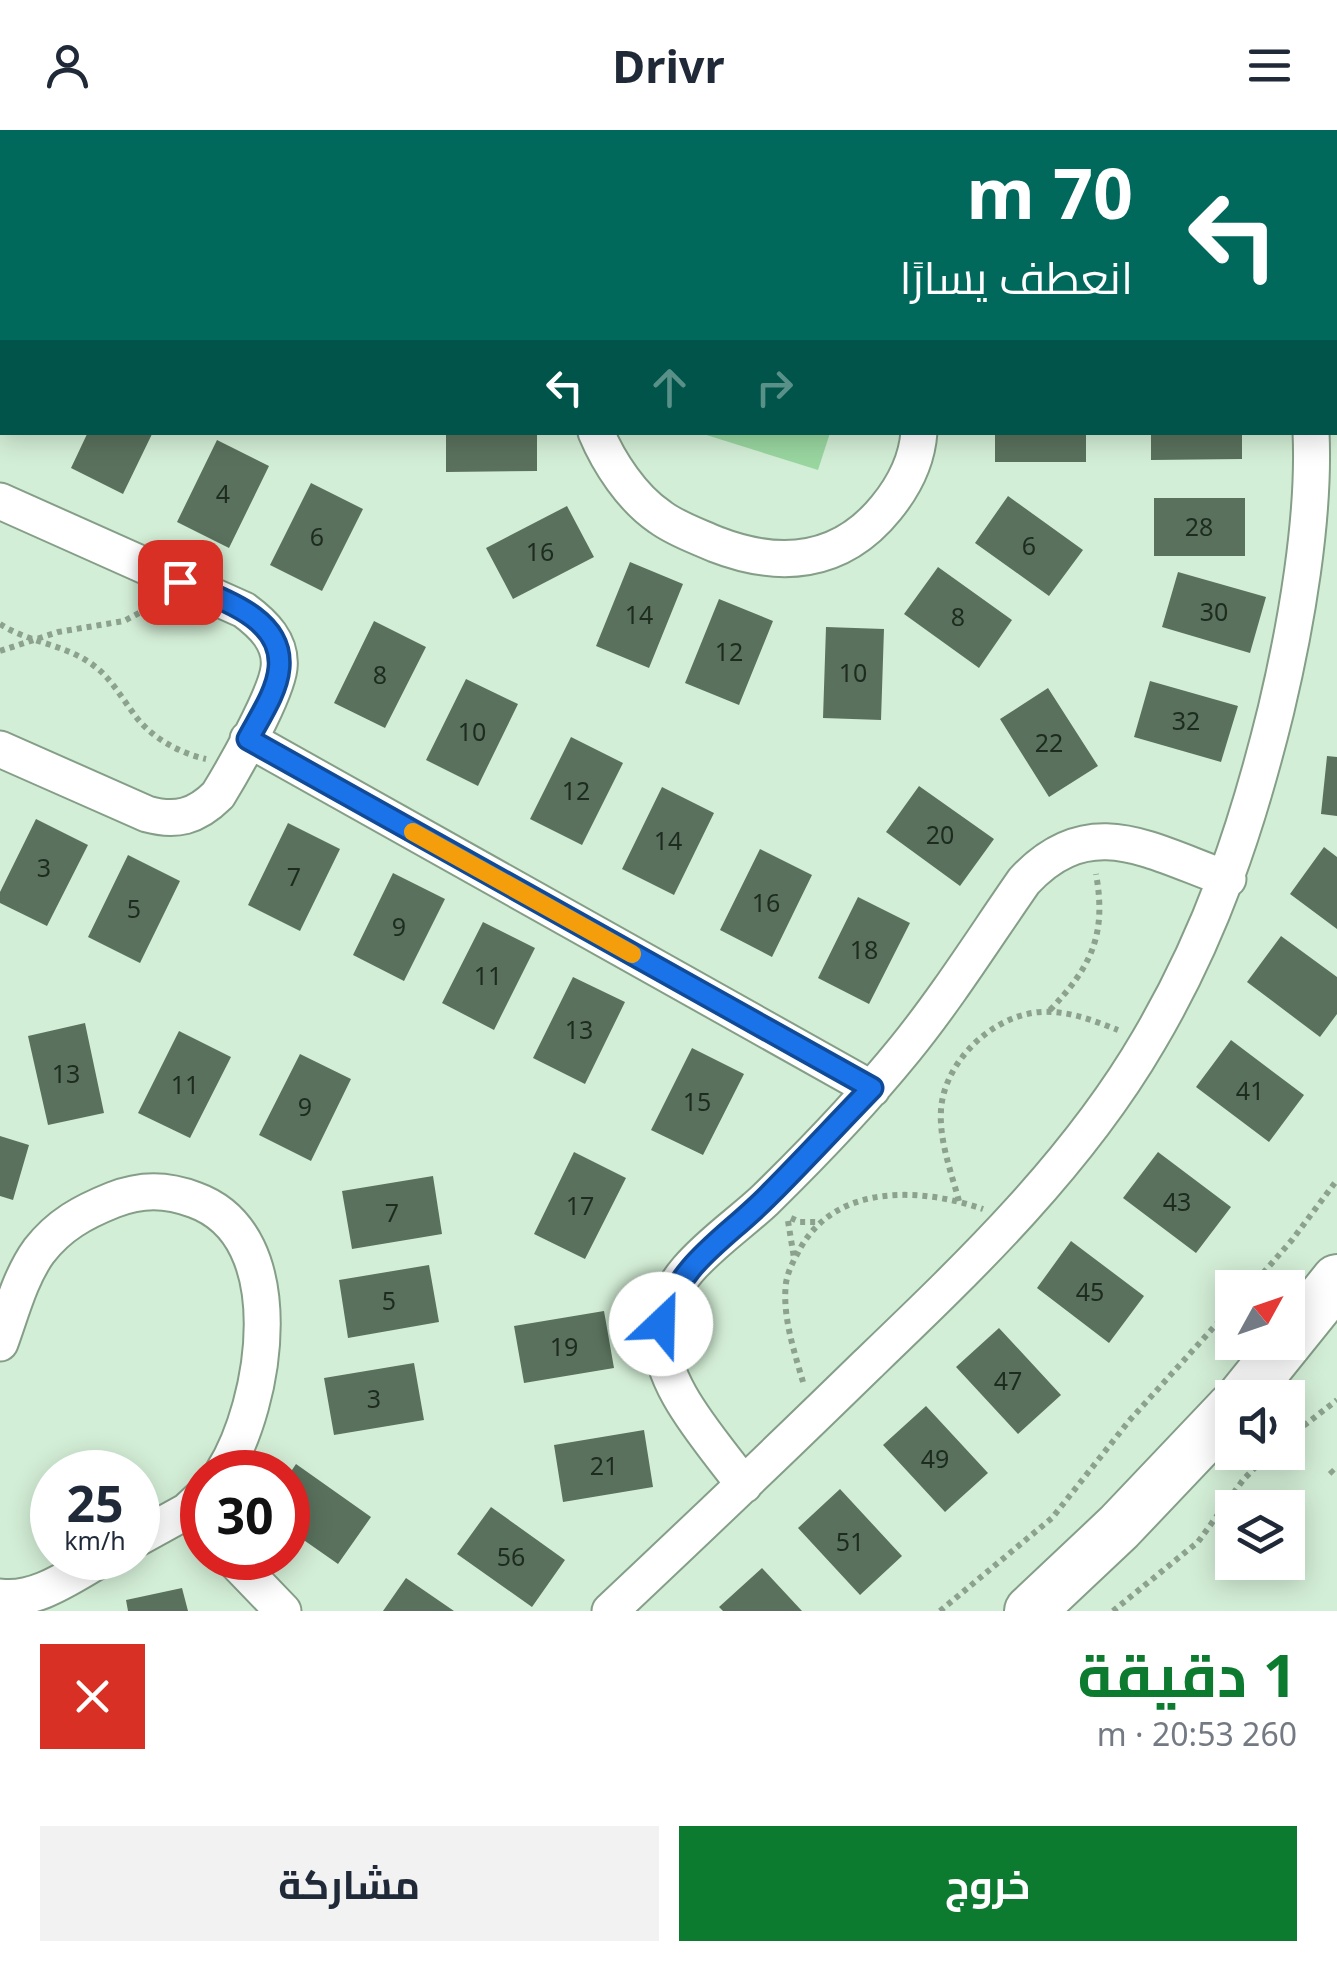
<!DOCTYPE html>
<html lang="ar">
<meta charset="utf-8">
<style>
body{margin:0;font-family:"Noto Sans",Cairo,sans-serif;background:#f2f2f3;color:#1f2937;direction:rtl;height:100vh;display:flex;flex-direction:column;font-size:38px;white-space:nowrap}
*{box-sizing:border-box;margin:0}
p{font-size:32px;color:#747a83}
.icon{flex:none;width:55px;height:55px;fill:none;stroke:currentColor;stroke-width:2;stroke-linecap:round;stroke-linejoin:round}
.map{position:relative;height:1481px;overflow:hidden;direction:ltr}
.panel{display:flex;flex-direction:column;background:#fff;flex:1}
.panel>*{flex:none}
.hud{position:absolute;left:0px;top:0px;width:1338px;height:305px;box-shadow:0 5px 25px #0003;direction:rtl;background:#00695c;color:#fff;overflow:hidden}
.needle{width:65px;rotate:50deg}
.controls{position:absolute;left:1215px;top:1140px;display:grid;gap:20px}
.controls a{display:grid;place-items:center;width:90px;height:90px;border-radius:0px;background:#fff;box-shadow:0 5px 25px #0003;font-size:50px}
.speed{position:absolute;left:30px;top:1320px;display:flex;gap:20px;font-size:50px;font-weight:700;text-align:center}
.speed>*{display:grid;place-content:center;width:130px;height:130px;border-radius:50%;background:#fff;box-shadow:0 5px 25px #0003;line-height:1}
.speed small{font-size:25px;font-weight:400}
.speed .limit{border:15px solid #d22;background:#fff;color:#111}
.pin{position:absolute;display:grid;place-items:center;width:85px;height:85px;color:#fff;margin:-42px;border-radius:20px;box-shadow:0 5px 15px #0006}
.me{position:absolute;width:110px;margin:-55px;rotate:24deg;stroke-linejoin:round;filter:drop-shadow(0 0 8px #0008)}
.turn{display:flex;align-items:center;gap:35px;height:210px;padding:0 40px;font-size:45px}
.turn .icon{width:130px;height:130px;stroke-width:2.5}
.turn b{display:block;font-size:70px;line-height:85px}
.lanes{display:flex;align-items:center;height:95px;padding:0 40px;background:#0003;justify-content:center;gap:50px;direction:ltr}
.lanes .off{opacity:.35}
.round{display:grid;place-items:center;flex:none;width:105px;height:105px;border-radius:0px;background:#f2f2f3}
.head{display:flex;align-items:center;justify-content:space-between;height:170px;padding:0 40px}
h1{font-size:60px;font-weight:700;line-height:75px;color:#0c7b30}
.action{display:flex;gap:20px;margin-top:auto;padding:20px 40px}
.action a{flex:1;height:115px;border-radius:0px;background:#0c7b30;color:#fff;font-size:40px;font-weight:700;line-height:115px;text-align:center}
.action a+a{background:#f2f2f3;color:#1f2937}
header{display:flex;justify-content:space-between;align-items:center;height:130px;padding:0 40px;background:#fff;font-size:45px;font-weight:700}
.map>svg:first-child{display:block}
.green{fill:#99d6a0}
.building{fill:#5a725d}
.lines{fill:none;stroke-linecap:round;stroke-linejoin:round}
.minor-casing{stroke:#859e87;stroke-width:39}
.secondary-casing{stroke:#859e87;stroke-width:54}
.path{stroke:#8ca18e;stroke-width:6;stroke-dasharray:5 5;stroke-linecap:butt}
.minor{stroke:#fff;stroke-width:35}
.secondary{stroke:#fff;stroke-width:50}
.route-casing{stroke:#114b97;stroke-width:25}
.route{stroke:#1a73e8;stroke-width:18}
.slow{stroke:#f59e0b;stroke-width:18}
.labels{text-anchor:middle;stroke-width:9;stroke-linejoin:round;paint-order:stroke}
.number-label{font-size:25px;fill:#1e2c20}
</style>
<header><svg class="icon" aria-label="menu" viewBox="0 0 24 24"><path d="M4 6h16M4 12h16M4 18h16"/></svg>Drivr<svg class="icon" aria-label="person" viewBox="0 0 24 24"><circle cx="12" cy="8" r="4"/><path d="M4 21q1-7 8-7t8 7"/></svg></header>
<div class="map">
<svg width="1337" height="1481" viewBox="0 0 1337 1481">
<rect width="100%" height="100%" fill="#d3eed6"/>
<path class="green" d="M700 303 830 302V303L818 340Z"/>
<path class="building" d="M88 302H153L123 364 71 338Z
M446 302H537V341L446 342Z
M995 302H1086V332H995Z
M1151 302H1242V329L1151 330Z
M217 310 269 336 229 418 177 392Z
M311 353 363 379 322 461 270 435Z
M1008 366 1083 420 1049 466 975 413Z
M1154 368H1245V426H1154Z
M567 376 594 427 513 469 486 418Z
M630 432 683 454 649 538 596 516Z
M938 437 1012 490 979 538 904 484Z
M1178 442 1266 467 1250 523 1162 497Z
M719 469 773 491 739 575 685 553Z
M374 491 426 517 385 598 334 573Z
M826 497 884 499 881 590 823 588Z
M466 549 518 574 478 656 426 630Z
M1150 551 1238 576 1221 632 1134 607Z
M1048 558 1098 636 1049 667 1000 589Z
M571 607 623 633 582 715 530 689Z
M1327 626 1337 627V686L1321 684Z
M919 656 994 709 960 756 886 702Z
M662 657 714 683 674 765 622 739Z
M36 689 88 715 47 796 0 773V762Z
M288 693 340 719 300 801 248 775Z
M1324 717 1337 727V799L1290 764Z
M760 719 812 745 772 827 720 800Z
M128 725 180 751 140 833 88 807Z
M393 743 445 769 404 851 353 825Z
M858 767 910 793 869 874 818 848Z
M483 792 535 818 494 900 442 873Z
M1281 806 1337 847V884L1320 907 1247 852Z
M573 847 625 872 585 954 533 928Z
M85 893 104 983 48 995 28 906Z
M179 901 231 927 190 1008 138 983Z
M1231 910 1304 965 1269 1012 1196 957Z
M692 918 744 944 703 1025 651 1000Z
M300 924 351 949 311 1031 259 1005Z
M0 1006 29 1015 13 1070 0 1066Z
M574 1022 626 1048 585 1129 534 1104Z
M1158 1022 1231 1077 1196 1123 1123 1068Z
M433 1046 442 1104 352 1119 342 1061Z
M1071 1111 1144 1166 1109 1213 1037 1158Z
M429 1135 439 1192 348 1208 339 1150Z
M604 1181 614 1238 524 1253 514 1196Z
M999 1198 1061 1265 1018 1304 956 1237Z
M414 1233 424 1290 334 1305 324 1248Z
M926 1276 988 1343 945 1382 883 1315Z
M644 1300 653 1357 563 1372 554 1315Z
M296 1334 371 1387 338 1434 288 1399V1346Z
M840 1359 902 1426 860 1465 798 1398Z
M491 1377 565 1430 532 1477 457 1424Z
M762 1438 802 1481H723L719 1477Z
M406 1448 454 1481H383Z
M182 1458 188 1481H128L126 1470Z"/>
<g class="lines">
<defs>
<path id="minor" d="M103 0 106 2
M849 0 850 2
M1263 0 1264 2
M698 2 700 0
M1188 2 1196 0
M0 200 2 195
M596 302C609 333 632 368 660 387 676 399 697 406 715 414 779 439 840 435 886 378 904 356 917 331 919 302
M0 371 244 480C263 494 282 512 279 538 276 565 234 639 218 665 196 687 176 692 147 684L0 619
M248 609 872 959
M0 1213C11 1183 20 1147 39 1121 59 1095 83 1082 113 1070 141 1059 166 1059 195 1070 294 1106 266 1274 223 1342
M744 1355C712 1311 656 1253 661 1197 666 1141 728 1105 765 1070 813 1023 862 972 905 919 948 866 985 807 1024 751 1090 680 1151 722 1228 749
M138 1408 187 1381 202 1367
M232 1428 283 1481
M0 1467C37 1472 72 1445 103 1428
M610 1481C696 1400 782 1318 867 1235 969 1137 1077 1034 1149 910 1211 805 1247 698 1276 580 1296 496 1315 388 1311 302"/>
<path id="secondary" d="M1242 1268 1337 1150
M1030 1481 1119 1397 1232 1278"/>
</defs>
<use href="#minor" class="minor-casing"/>
<use href="#secondary" class="secondary-casing"/>
<path class="path" d="M0 494C29 513 65 514 93 535 111 548 121 567 134 584 150 607 179 623 206 629
M0 521 58 502 124 491 158 473
M1050 880C1091 837 1107 805 1096 744
M959 1071C951 1042 939 1010 941 980 944 929 999 878 1052 882 1075 883 1097 892 1118 900
M791 1088 800 1092H821
M788 1091 794 1128
M1250 1158 1292 1110 1337 1050
M803 1252C794 1221 782 1185 786 1153 788 1140 795 1128 801 1117 838 1053 922 1058 983 1079
M1288 1308 1337 1270
M1330 1340 1337 1347
M940 1481 1052 1388 1129 1291 1232 1177
M1113 1481 1198 1412 1243 1350 1270 1322"/>
<use href="#minor" class="minor"/>
<use href="#secondary" class="secondary"/>
</g>
<g class="lines">
<defs>
<path id="route" d="M180 452C217 468 284 486 279 538 277 562 259 588 248 609L872 958C837 994 804 1030 769 1065 726 1109 679 1132 661 1194"/>
</defs>
<use href="#route" class="route-casing"/>
<use href="#route" class="route"/>
<path class="slow" d="M413 702 632 824"/>
</g>
<g class="labels">
<g class="number-label">
<text x="223" y="373">4</text>
<text x="1199" y="406">28</text>
<text x="317" y="416">6</text>
<text x="1029" y="425">6</text>
<text x="540" y="431">16</text>
<text x="1214" y="491">30</text>
<text x="639" y="494">14</text>
<text x="958" y="496">8</text>
<text x="729" y="531">12</text>
<text x="853" y="552">10</text>
<text x="380" y="554">8</text>
<text x="1186" y="600">32</text>
<text x="472" y="611">10</text>
<text x="1049" y="622">22</text>
<text x="576" y="670">12</text>
<text x="940" y="714">20</text>
<text x="668" y="720">14</text>
<text x="44" y="747">3</text>
<text x="294" y="756">7</text>
<text x="766" y="782">16</text>
<text x="134" y="788">5</text>
<text x="399" y="806">9</text>
<text x="864" y="829">18</text>
<text x="488" y="855">11</text>
<text x="579" y="909">13</text>
<text x="66" y="953">13</text>
<text x="185" y="964">11</text>
<text x="1250" y="970">41</text>
<text x="697" y="981">15</text>
<text x="305" y="986">9</text>
<text x="1177" y="1081">43</text>
<text x="580" y="1085">17</text>
<text x="392" y="1092">7</text>
<text x="1090" y="1171">45</text>
<text x="389" y="1180">5</text>
<text x="564" y="1226">19</text>
<text x="1008" y="1260">47</text>
<text x="374" y="1278">3</text>
<text x="935" y="1338">49</text>
<text x="604" y="1345">21</text>
<text x="850" y="1421">51</text>
<text x="511" y="1436">56</text>
</g>
</g>
</svg>
<div class="controls">
<a><svg class="needle" viewBox="-14 -14 28 28"><path d="M0-13l5 13h-10z" fill="#e53935"/><path d="M0 13l5-13h-10z" fill="#747a83"/></svg></a>
<a><svg class="icon" aria-label="sound" viewBox="0 0 24 24"><path d="M4 9h4l5-4v14l-5-4H4zM17 9q2 3 0 6"/></svg></a>
<a><svg class="icon" aria-label="layers" viewBox="0 0 24 24"><path d="M12 4l9 5-9 5-9-5zM3 14l9 5 9-5"/></svg></a>
</div>
<div class="speed"><div>25<small>km/h</small></div><div class="limit">30</div></div>
<div class="pin" style="left:180px;top:452px;background:#d93025"><svg class="icon" aria-label="arrive" viewBox="0 0 24 24"><path d="M6 21V4h12l-3 4 3 4H6"/></svg></div>
<svg class="me" style="left:661px;top:1194px" viewBox="-20 -20 40 40"><circle r="19" fill="#fff"/><path d="M0-13L10 11 0 6-10 11z" fill="#1a73e8"/></svg>
<div class="hud">
<div class="turn"><svg class="icon" aria-label="left" viewBox="0 0 24 24"><path d="M17 20v-9H6M10 6l-5 5 5 5"/></svg><div><b>70 m</b>انعطف يسارًا</div></div>
<div class="lanes"><svg class="icon" aria-label="left" viewBox="0 0 24 24"><path d="M17 20v-9H6M10 6l-5 5 5 5"/></svg><svg class="icon off" aria-label="ahead" viewBox="0 0 24 24"><path d="M12 20V5M6 11l6-6 6 6"/></svg><svg class="icon off" aria-label="right" viewBox="0 0 24 24"><path d="M7 20v-9h11M14 6l5 5-5 5"/></svg></div>
</div>
</div>
<section class="panel">
<div class="head"><div><h1>1 دقيقة</h1><p>260 m · 20:53</p></div><a class="round" style="background:#d93025;color:#fff"><svg class="icon" aria-label="close" viewBox="0 0 24 24"><path d="M6 6l12 12M18 6L6 18"/></svg></a></div>
<div class="action"><a>خروج</a><a>مشاركة</a></div>
</section>
